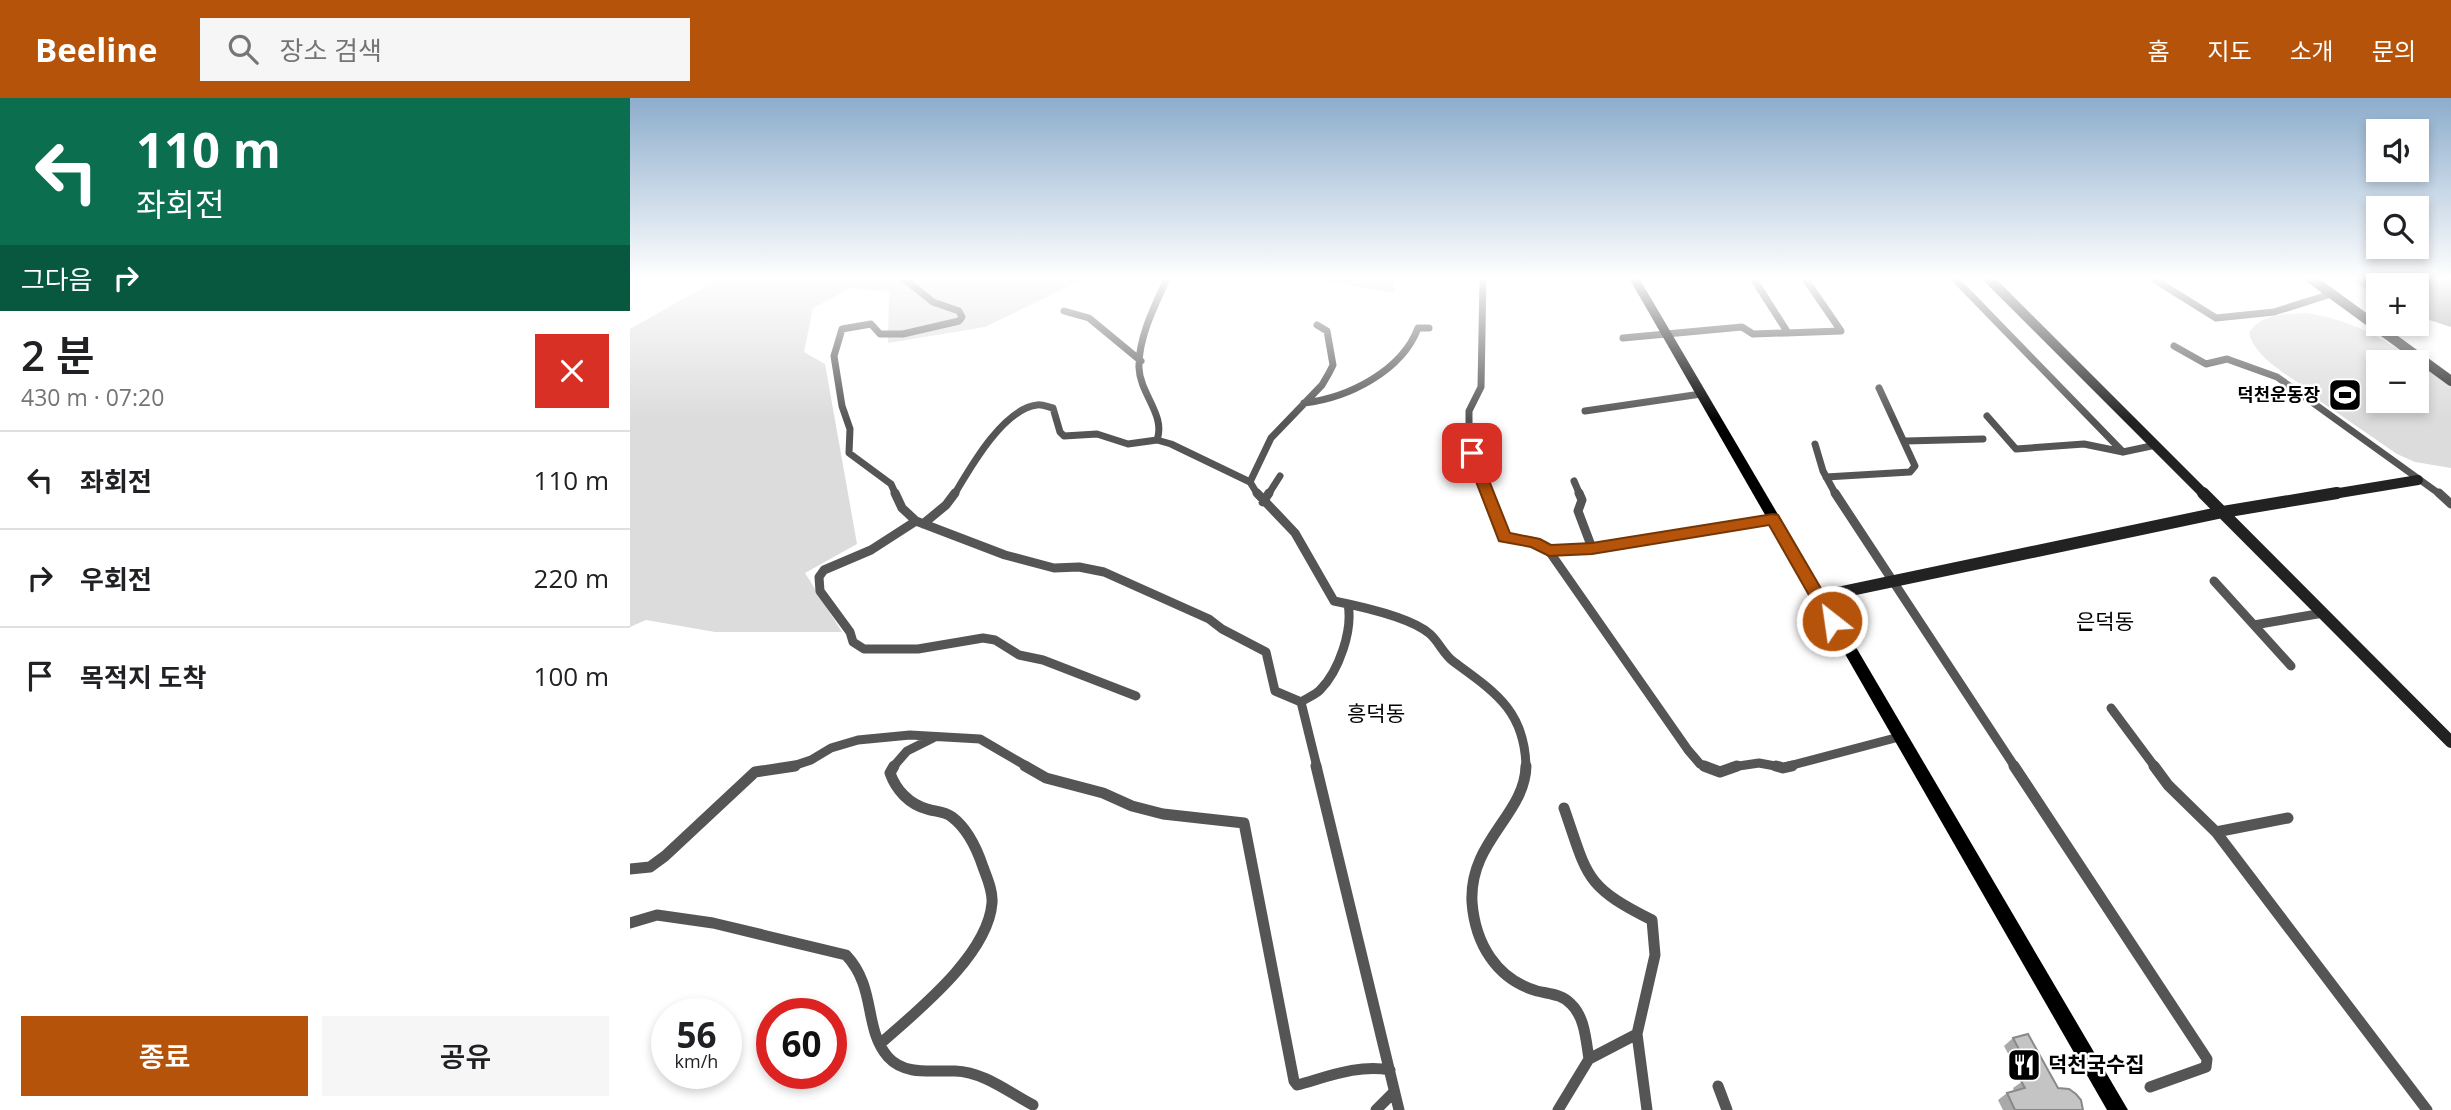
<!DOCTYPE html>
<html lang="ko">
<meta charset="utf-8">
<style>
body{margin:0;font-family:"Open Sans","Noto Sans KR",sans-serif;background:#f6f6f6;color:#202124;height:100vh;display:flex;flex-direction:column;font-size:26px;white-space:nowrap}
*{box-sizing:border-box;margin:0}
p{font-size:23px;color:#757577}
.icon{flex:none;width:38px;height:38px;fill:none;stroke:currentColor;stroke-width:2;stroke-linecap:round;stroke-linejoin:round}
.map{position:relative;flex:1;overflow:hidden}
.panel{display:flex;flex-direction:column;background:#fff;width:630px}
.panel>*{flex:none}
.hud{background:#0b6e4f;color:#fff;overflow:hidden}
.tools{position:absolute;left:1736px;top:21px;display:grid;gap:14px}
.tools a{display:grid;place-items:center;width:63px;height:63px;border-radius:0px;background:#fff;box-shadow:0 4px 10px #0003;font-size:35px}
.speed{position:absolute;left:21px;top:900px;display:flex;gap:14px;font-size:35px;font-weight:700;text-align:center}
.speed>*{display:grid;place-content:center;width:91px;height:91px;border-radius:50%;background:#fff;box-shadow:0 4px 10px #0003;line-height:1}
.speed small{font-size:18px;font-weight:400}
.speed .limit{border:10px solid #d22;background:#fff;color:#111}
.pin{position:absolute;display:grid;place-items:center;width:60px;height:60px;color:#fff;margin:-30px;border-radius:14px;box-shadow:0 4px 10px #0006}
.me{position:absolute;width:77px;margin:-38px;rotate:330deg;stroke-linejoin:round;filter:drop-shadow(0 0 5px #0008)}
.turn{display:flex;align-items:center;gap:24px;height:147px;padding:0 21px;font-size:32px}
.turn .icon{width:91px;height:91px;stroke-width:2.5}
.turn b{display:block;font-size:49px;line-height:60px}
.then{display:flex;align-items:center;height:66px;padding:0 21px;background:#0003;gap:14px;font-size:26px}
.round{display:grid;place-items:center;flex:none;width:74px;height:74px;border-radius:0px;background:#f6f6f6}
.summary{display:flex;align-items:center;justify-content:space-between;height:119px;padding:0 21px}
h1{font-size:42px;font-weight:600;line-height:52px}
.action{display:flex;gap:14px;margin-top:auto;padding:14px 21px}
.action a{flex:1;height:80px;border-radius:0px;background:#b45309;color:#fff;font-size:28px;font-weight:600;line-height:80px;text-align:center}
.action a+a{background:#f6f6f6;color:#202124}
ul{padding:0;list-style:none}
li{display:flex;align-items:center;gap:21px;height:98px;padding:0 21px;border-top:2px solid #e0e0e0}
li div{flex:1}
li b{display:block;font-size:26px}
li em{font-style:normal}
header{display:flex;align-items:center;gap:42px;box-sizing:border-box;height:98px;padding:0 35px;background:#b45309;color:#fff}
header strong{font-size:33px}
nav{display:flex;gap:38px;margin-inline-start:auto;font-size:24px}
.search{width:490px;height:63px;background:#f6f6f6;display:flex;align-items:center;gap:18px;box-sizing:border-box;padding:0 24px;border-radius:0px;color:#757577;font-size:26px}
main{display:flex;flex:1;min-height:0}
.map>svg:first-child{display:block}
.green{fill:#dcdcdc;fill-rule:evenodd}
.water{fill:#a3a3a3}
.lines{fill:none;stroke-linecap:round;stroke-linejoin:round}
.street-far2{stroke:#555;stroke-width:7}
.street-far1{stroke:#555;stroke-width:9}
.street{stroke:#555;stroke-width:11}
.secondary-far1{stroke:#222;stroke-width:10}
.secondary{stroke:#222;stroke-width:12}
.primary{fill:#000;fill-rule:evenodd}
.wall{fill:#a9a9a9}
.building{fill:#c4c4c4;stroke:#898989;stroke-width:2}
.route{fill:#b45309;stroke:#753606;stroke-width:2}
.labels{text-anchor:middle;stroke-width:5;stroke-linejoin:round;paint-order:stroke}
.poi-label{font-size:18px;font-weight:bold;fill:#000;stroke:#fff;text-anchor:end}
.quarter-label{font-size:21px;fill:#000;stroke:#fff}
.near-poi-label{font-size:21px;font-weight:bold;fill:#000;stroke:#fff;text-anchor:start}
</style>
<header>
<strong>Beeline</strong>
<div class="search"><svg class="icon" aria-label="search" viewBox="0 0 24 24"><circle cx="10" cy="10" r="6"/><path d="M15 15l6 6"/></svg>장소 검색</div>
<nav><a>홈</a><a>지도</a><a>소개</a><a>문의</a></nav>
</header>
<main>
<section class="panel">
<div class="hud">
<div class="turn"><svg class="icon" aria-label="left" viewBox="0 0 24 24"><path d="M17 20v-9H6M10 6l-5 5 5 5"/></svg><div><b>110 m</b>좌회전</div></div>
<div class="then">그다음<svg class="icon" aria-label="right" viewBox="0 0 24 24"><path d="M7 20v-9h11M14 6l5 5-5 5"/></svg></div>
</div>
<div class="summary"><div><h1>2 분</h1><p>430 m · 07:20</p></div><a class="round" style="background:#d93025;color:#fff"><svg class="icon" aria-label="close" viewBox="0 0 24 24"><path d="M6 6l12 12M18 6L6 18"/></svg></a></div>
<ul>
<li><svg class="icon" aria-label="left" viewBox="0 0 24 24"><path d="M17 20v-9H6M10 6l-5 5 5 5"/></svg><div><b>좌회전</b></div><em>110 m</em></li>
<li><svg class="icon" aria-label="right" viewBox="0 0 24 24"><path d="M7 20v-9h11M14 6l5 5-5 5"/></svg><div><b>우회전</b></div><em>220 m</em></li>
<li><svg class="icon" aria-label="arrive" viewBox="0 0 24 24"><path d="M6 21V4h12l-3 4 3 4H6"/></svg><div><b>목적지 도착</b></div><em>100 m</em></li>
</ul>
<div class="action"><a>종료</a><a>공유</a></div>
</section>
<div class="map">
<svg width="1821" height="1012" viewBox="0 0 1821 1012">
<rect width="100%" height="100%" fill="#fff"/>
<path class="green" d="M90 180H456L355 229 258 245 259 194 221 190 183 210 174 254 195 266 227 446 175 475 212 534H85L16 522 0 529V231Z
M691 180H763L765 195 692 183Z
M1677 215C1736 224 1773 254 1821 287V370L1785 364 1767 356 1674 292 1677 291C1657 276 1625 260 1619 235 1631 215 1656 216 1677 215ZM1748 264H1787V303H1748Z"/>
<path class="water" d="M1720 180H1821V229L1787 218V187H1748V199Z"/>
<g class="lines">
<path class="street-far2" d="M853 180 851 289 839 313V333L841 355 858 397
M1123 180 1158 235
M1324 180 1493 354
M1522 180 1586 220 1644 214 1701 196
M536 183C524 209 508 241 509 270 510 296 536 317 527 342L541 346 620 384 628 397
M434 213 459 220 511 263
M993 240 1112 229 1123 236 1211 233 1176 182 1178 180
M1544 248 1576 266 1597 261 1647 279 1811 397
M674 305C718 300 772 273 788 230H799
M955 313 1071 296
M1357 318 1386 351 1454 346 1493 354 1526 347
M1276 343 1353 341
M1185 346 1193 373 1206 397
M1196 379 1280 374 1285 368 1249 290
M944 383 950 397
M620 384 641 340 692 287 699 275 703 267 697 233 687 227
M266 397 261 386 219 355 220 331 212 308 204 258 212 231 241 226 250 236H273L329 223 332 219 329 213 303 204 273 180
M324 397C340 370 373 311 407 307 412 306 418 309 423 310L430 334 434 338 467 336 498 346 527 342
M638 397 650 378"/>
<path class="street-far1" d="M265 395 272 410 286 423 375 457 424 470 449 469 474 474 579 521 592 531 636 554 645 593 671 604C677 600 685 597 690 592 709 573 723 532 718 506
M627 395 665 435 704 503C729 508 781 519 800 536 809 544 814 557 824 564 865 594 895 613 896 669
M857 395 875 439 905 444 919 453 1058 652 1070 666 1078 669
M949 395 952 402 948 413 962 450
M1205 395 1385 669
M1809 395 1821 406
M633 404 639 395
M286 423 241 452 194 472 189 479 190 493 220 534 223 544 234 551H288L353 540 365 542 389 557 413 562 506 598
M293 426 316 407 325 395
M919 453 962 450 1143 421
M1584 483 1661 568
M1624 527 1693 515
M671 604 687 669
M1481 610 1525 669
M160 669 181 662 201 650 228 642 280 637 350 641 398 669
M263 669 277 653 303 640
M1102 669 1129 665 1151 669
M1155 669 1269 639"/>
<path class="street" d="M395 668 416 680 473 695 502 708 533 716 614 725 664 983 667 987C697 979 728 966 760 972
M686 668 769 1012
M896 668C895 717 839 743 842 804 845 845 866 881 907 893 919 896 932 896 941 906 955 919 956 943 959 961
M1074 668 1090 674 1107 668
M1146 668 1153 670 1162 668
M1384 668 1577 961 1576 969 1520 989
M1524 668 1538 687 1586 734 1797 1012
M1586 734 1658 720
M0 771 20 769 35 758 125 674 165 668
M0 825 27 817 83 825 216 857C247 890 233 930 258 959 275 978 303 972 325 973 354 974 378 994 403 1007
M1007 936 1017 1012
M250 946C287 913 358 857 362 805 363 793 357 780 353 769 347 751 338 731 322 719 314 713 306 714 297 711 279 706 266 692 260 675L264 668
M1088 988 1097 1012
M746 1012 764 994
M928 1012 959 961 1007 936 1025 857 1022 822C954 788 958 779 934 710"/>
<path class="secondary-far1" d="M1358 180 1575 397
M1680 180 1821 283
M1697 397 1788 382"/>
<path class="secondary" d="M1573 395 1821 644
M1188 499 1593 414 1707 395"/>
<path class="primary" d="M999 180H1009L1498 1012H1477Z"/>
</g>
<path class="wall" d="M1383 940 1428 990 1453 1012H1373L1368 1002 1377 995 1384 993 1383 990 1393 983 1374 948Z"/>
<path class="building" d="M1398 936 1428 990 1439 991 1446 996 1451 1002 1453 1012H1385L1377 995 1395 990 1391 983 1404 980 1383 940Z"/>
<linearGradient id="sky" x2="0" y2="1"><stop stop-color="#8cadcc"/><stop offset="0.56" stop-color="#fff"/><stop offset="1" stop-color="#fff" stop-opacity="0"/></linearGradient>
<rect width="1821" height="322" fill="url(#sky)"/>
<path class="route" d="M842 351 848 355 880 435 910 441 921 447 962 445 1143 416 1148 417 1210 523 1207 527H1196L1139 427 962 456 919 458 901 449 869 443 835 355Z"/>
<defs>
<symbol id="stadium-square" viewBox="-11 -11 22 22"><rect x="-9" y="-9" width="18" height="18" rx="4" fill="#000" stroke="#fff"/><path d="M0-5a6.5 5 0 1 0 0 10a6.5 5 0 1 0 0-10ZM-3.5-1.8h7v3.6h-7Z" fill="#fff"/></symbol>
<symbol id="restaurant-square" viewBox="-11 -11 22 22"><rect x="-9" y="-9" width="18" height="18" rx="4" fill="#000" stroke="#fff"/><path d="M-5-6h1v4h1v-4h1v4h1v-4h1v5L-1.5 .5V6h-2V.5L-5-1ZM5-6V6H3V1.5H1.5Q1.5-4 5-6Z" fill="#fff"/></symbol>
</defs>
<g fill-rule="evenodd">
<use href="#stadium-square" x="1696" y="278" width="38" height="38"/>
<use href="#restaurant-square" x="1375" y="948" width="38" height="38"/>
</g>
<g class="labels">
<g class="poi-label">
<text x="1690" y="303">덕천운동장</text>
</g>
<g class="quarter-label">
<text x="1475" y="531">은덕동</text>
<text x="746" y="623">흥덕동</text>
</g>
<g class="near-poi-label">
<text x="1418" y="974">덕천국수집</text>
</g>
</g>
</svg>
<div class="tools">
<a><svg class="icon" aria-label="sound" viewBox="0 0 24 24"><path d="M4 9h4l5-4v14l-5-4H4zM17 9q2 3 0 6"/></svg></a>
<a><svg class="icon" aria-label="search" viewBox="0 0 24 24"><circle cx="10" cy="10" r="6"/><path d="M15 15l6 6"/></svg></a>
<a>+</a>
<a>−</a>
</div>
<div class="speed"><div>56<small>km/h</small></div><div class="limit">60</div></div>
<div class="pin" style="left:842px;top:355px;background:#d93025"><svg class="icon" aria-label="arrive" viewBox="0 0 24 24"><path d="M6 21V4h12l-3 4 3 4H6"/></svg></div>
<svg class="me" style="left:1202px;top:523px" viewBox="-20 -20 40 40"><circle r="17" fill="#b45309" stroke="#fff" stroke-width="3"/><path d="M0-11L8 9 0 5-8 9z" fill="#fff"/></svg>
</div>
</main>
